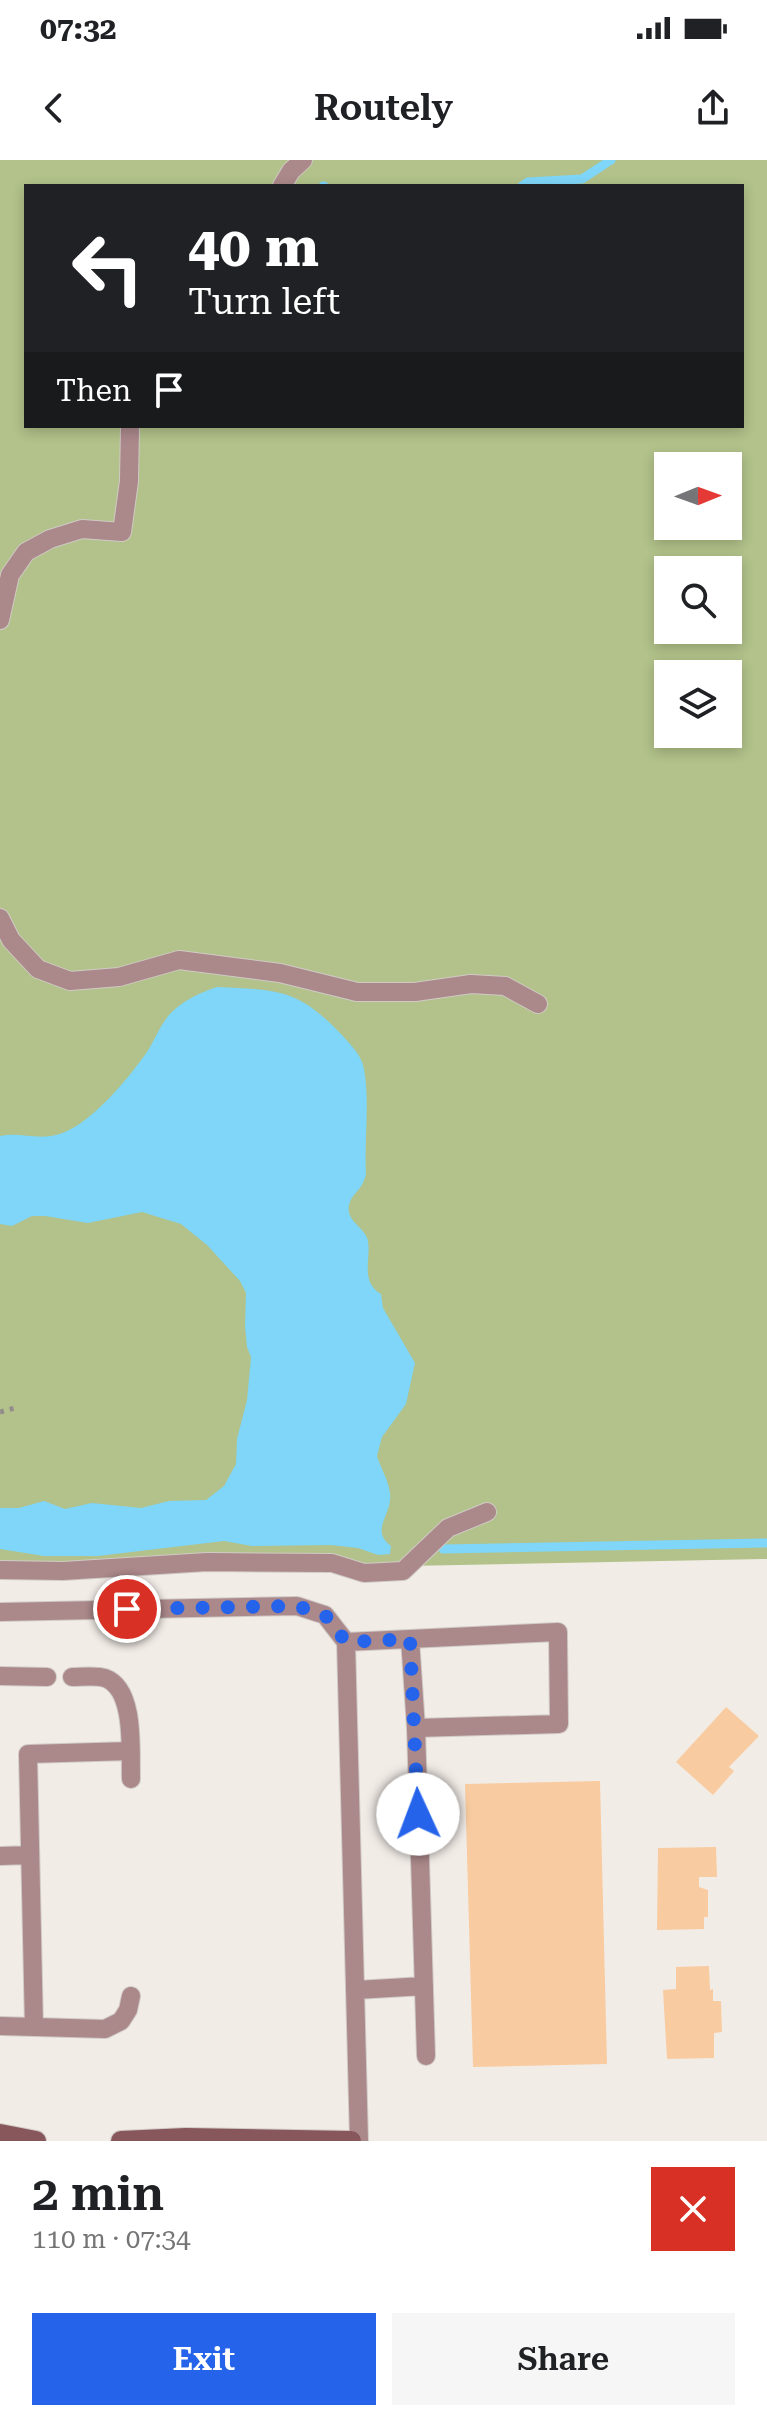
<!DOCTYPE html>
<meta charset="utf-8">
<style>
body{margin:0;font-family:"Roboto Serif",serif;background:#f6f6f6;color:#202124;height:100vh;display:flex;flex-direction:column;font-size:30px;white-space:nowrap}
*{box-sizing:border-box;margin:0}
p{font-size:26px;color:#757577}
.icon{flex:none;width:44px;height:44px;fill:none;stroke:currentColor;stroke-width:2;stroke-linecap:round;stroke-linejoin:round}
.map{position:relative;height:1981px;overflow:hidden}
.sheet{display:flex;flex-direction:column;background:#fff;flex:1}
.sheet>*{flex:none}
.top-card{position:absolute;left:24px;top:24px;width:720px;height:244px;border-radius:0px;box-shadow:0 4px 12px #0003;background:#202124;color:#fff;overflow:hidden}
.needle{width:52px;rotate:89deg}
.controls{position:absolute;left:654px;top:292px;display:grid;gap:16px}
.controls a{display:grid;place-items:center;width:88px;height:88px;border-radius:0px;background:#fff;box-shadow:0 4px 12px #0003;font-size:40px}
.pin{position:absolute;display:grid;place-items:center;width:68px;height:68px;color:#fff;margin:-34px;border:4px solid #fff;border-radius:50%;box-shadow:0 2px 8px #0007}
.me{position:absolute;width:88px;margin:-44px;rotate:358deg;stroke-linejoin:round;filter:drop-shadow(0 0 6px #0008)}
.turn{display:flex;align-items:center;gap:28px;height:168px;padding:0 32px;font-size:36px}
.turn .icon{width:104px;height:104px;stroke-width:2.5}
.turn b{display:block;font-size:56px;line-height:68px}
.then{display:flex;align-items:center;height:76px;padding:0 32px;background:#0003;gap:16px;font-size:30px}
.round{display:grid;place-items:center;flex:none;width:84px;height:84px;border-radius:0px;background:#f6f6f6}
.headline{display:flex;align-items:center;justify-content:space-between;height:136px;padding:0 32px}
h1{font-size:48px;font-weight:600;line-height:60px}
.primary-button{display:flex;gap:16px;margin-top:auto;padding:16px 32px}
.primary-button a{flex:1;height:92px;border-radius:0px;background:#2563eb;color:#fff;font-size:32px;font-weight:600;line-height:92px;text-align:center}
.primary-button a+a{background:#f6f6f6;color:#202124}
.status{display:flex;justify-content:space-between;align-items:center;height:56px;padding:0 40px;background:#fff;direction:ltr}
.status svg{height:22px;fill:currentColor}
header{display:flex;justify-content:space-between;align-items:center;height:104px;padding:0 32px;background:#fff;font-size:36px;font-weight:600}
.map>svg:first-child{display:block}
.green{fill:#b2c28a;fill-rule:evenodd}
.water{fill:#7fd6f8}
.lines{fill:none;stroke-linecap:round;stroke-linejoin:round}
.stream{stroke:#7fd6f8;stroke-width:9}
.building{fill:#f9cba0}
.service-casing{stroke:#d0cac6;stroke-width:20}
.secondary-casing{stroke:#d0cac6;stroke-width:22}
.path{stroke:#928d8a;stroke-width:5;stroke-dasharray:4 6;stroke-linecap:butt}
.service{stroke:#ab888a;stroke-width:18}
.secondary{stroke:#88575c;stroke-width:20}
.route{stroke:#2563eb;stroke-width:14;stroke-dasharray:0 25.2}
</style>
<div class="status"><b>07:32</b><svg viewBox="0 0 49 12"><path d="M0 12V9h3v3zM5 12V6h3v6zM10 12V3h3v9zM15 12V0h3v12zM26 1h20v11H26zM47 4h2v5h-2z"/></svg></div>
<header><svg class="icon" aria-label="back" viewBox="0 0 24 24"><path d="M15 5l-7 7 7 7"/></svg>Routely<svg class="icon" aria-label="share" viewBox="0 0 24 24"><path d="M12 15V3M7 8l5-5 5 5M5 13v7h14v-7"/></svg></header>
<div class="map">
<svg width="767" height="1981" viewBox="0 0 767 1981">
<rect width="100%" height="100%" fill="#f2ece7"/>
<path class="green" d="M0 0H767V1399L0 1414ZM26 26H742V266H26ZM668 306H728V366H668ZM668 410H728V470H668ZM668 514H728V574H668Z"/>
<path class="water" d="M217 827C276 830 297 828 340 873 349 883 362 895 364 909 370 943 364 980 366 1014 363 1029 354 1032 350 1042 343 1061 365 1066 368 1081 371 1099 360 1122 381 1134L383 1148 415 1203 406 1244 382 1277 377 1296C381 1309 388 1319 390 1333 393 1355 369 1369 391 1386L390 1394 378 1395 358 1388 331 1385 252 1386 224 1381 98 1396H44L0 1389V1348H19L44 1341 65 1349 92 1343 141 1348 169 1341 206 1340 224 1326 236 1304 237 1279 247 1240 251 1197 247 1187 245 1166 246 1133 240 1121 207 1085 181 1064 142 1052 88 1063 45 1056H32L12 1066 0 1064V976C19 972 37 980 56 975 88 968 128 919 147 892 155 880 159 867 169 855 182 841 199 833 217 827Z"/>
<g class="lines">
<path class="stream" d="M323 26H324
M522 26 528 22 582 19 611 0
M443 1389 767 1383"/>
</g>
<path class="building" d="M726 1547 759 1576 729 1607 734 1611 713 1635 676 1602Z
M600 1621 607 1904 473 1907 465 1624Z
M716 1687 717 1717H699V1727L708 1730V1757H704V1769L657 1770 658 1688Z
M709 1806 710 1830 713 1829V1841H721L722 1872 714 1873V1898L667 1899 663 1830 676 1829V1807Z"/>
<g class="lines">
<defs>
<path id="service" d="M282 26 291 11 303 0
M0 460 10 415 26 392 50 379 82 369 122 372 129 321 130 266
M0 758 11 780 38 809 70 821 119 817 179 800 280 813 357 832H415L471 824 505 826 538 844
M0 1410 63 1411 207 1402 332 1403 364 1413 403 1411 448 1368 487 1352
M0 1452 297 1446 325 1455 346 1482
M410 1479 416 1568
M0 1516 47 1517
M72 1517C81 1517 96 1515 105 1518 136 1529 130 1592 131 1619
M0 1696 30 1695
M356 1830 424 1826
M0 1866 105 1869 121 1861 128 1850 131 1836
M34 1867 28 1594 130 1591
M359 1981 346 1482 558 1472 559 1564 416 1568 426 1896"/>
<path id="secondary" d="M0 1974 36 1981
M121 1981 186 1978 351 1981"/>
</defs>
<use href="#service" class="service-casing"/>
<use href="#secondary" class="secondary-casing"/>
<path class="path" d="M0 1252 15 1248"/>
<use href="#service" class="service"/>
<use href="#secondary" class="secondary"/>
</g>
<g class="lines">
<path class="route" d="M127 1449 297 1446 325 1455 346 1482 410 1479 418 1654"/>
</g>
</svg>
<div class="controls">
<a><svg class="needle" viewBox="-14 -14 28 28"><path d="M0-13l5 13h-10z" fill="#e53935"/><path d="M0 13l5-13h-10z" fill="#757577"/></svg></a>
<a><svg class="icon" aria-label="search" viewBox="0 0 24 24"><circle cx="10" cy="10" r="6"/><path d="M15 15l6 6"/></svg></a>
<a><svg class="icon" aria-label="layers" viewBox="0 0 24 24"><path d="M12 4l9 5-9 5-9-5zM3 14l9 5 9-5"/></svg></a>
</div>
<div class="pin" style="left:127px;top:1449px;background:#d93025"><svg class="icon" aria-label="arrive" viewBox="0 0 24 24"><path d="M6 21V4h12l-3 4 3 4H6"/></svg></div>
<svg class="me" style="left:418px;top:1654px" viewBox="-20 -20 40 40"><circle r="19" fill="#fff"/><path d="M0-13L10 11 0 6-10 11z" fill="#2563eb"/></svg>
<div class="top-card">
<div class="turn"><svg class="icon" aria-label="left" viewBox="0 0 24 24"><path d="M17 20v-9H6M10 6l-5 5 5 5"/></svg><div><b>40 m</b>Turn left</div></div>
<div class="then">Then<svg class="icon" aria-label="arrive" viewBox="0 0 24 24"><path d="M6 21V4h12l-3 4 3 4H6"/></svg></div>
</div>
</div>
<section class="sheet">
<div class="headline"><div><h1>2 min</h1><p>110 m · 07:34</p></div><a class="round" style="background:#d93025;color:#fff"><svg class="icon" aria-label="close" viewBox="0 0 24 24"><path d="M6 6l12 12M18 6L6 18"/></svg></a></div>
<div class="primary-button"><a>Exit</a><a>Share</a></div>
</section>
